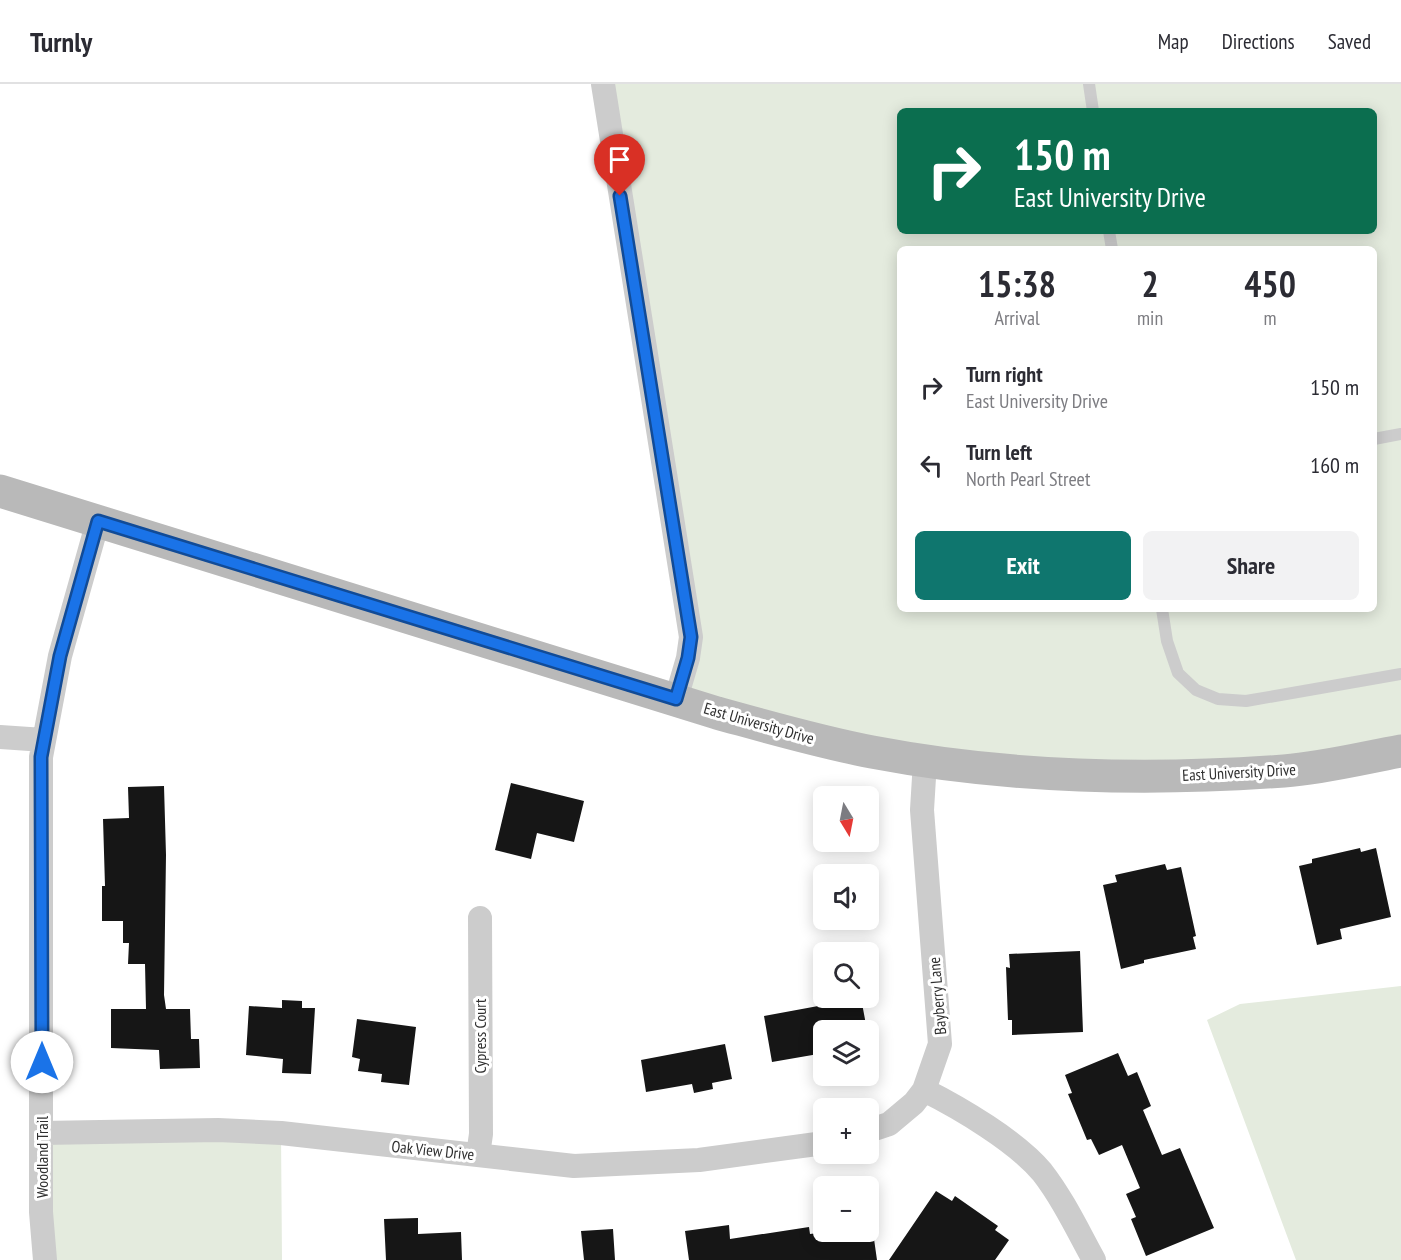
<!DOCTYPE html>
<meta charset="utf-8">
<style>
body{margin:0;font-family:"PT Sans Narrow",sans-serif;background:#f2f2f3;color:#2b2b33;height:100vh;display:flex;flex-direction:column;font-size:22px;white-space:nowrap}
*{box-sizing:border-box;margin:0}
p{font-size:20px;color:#7c7c81}
.icon{flex:none;width:33px;height:33px;fill:none;stroke:currentColor;stroke-width:2;stroke-linecap:round;stroke-linejoin:round}
.map{position:relative;flex:1;overflow:hidden}
.drawer{position:absolute;left:897px;top:162px;width:480px;height:366px;display:flex;flex-direction:column;background:#fff;border-radius:9px;box-shadow:0 3px 15px #0003}
.drawer>*{flex:none}
.top-card{position:absolute;left:897px;top:24px;width:480px;height:126px;border-radius:9px;box-shadow:0 3px 15px #0003;background:#0b6e4f;color:#fff;overflow:hidden}
.needle{width:39px;rotate:170deg}
.controls{position:absolute;left:813px;top:702px;display:grid;gap:12px}
.controls a{display:grid;place-items:center;width:66px;height:66px;border-radius:9px;background:#fff;box-shadow:0 3px 15px #0003;font-size:30px}
.pin{position:absolute;display:grid;place-items:center;width:51px;height:51px;color:#fff;margin:-62px -26px;border-radius:50% 50% 50% 0;rotate:-45deg;box-shadow:0 0 6px #0007}
.pin .icon{rotate:45deg}
.me{position:absolute;width:66px;margin:-33px;rotate:0deg;stroke-linejoin:round;filter:drop-shadow(0 0 4px #0008)}
.turn{display:flex;align-items:center;gap:21px;height:126px;padding:0 18px;font-size:27px}
.turn .icon{width:78px;height:78px;stroke-width:2.5}
.turn b{display:block;font-size:42px;line-height:51px}
.eta{display:flex;justify-content:space-evenly;align-items:center;height:102px;text-align:center}
.eta b{font-size:36px;font-weight:700;line-height:42px}
.action{display:flex;gap:12px;margin-top:auto;padding:12px 18px}
.action a{flex:1;height:69px;border-radius:9px;background:#0f766e;color:#fff;font-size:24px;font-weight:700;line-height:69px;text-align:center}
.action a+a{background:#f2f2f3;color:#2b2b33}
ul{padding:0;list-style:none}
li{display:flex;align-items:center;gap:18px;height:78px;padding:0 18px}
li div{flex:1}
li b{display:block;font-size:22px}
li em{font-style:normal}
header{display:flex;align-items:center;gap:36px;box-sizing:border-box;height:84px;padding:0 30px;background:#fff;border-bottom:2px solid #e1e1e2}
header strong{font-size:28px}
nav{display:flex;gap:33px;margin-inline-start:auto;font-size:21px}
.map>svg:first-child{display:block}
.green{fill:#e4ebde;fill-rule:evenodd}
.building{fill:#161616}
.lines{fill:none;stroke-linecap:round;stroke-linejoin:round}
.lane{stroke:#ccc;stroke-width:12}
.street{stroke:#ccc;stroke-width:24}
.secondary{stroke:#b9b9b9;stroke-width:33}
.route-casing{stroke:#114b97;stroke-width:15}
.route{stroke:#1a73e8;stroke-width:10}
.labels{text-anchor:middle;stroke-width:6;stroke-linejoin:round;paint-order:stroke}
.street-label{font-size:16px;fill:#2f2f2f;stroke:#fff}
</style>
<header>
<strong>Turnly</strong>
<nav><a>Map</a><a>Directions</a><a>Saved</a></nav>
</header>
<div class="map">
<svg width="1401" height="1176" viewBox="0 0 1401 1176">
<rect width="100%" height="100%" fill="#fff"/>
<path class="green" d="M603 0H1401V667L1083 692 676 615 688 574ZM900 27H1374V147H900ZM900 165H1374V525H900Z
M1401 902V1176H1296L1207 936 1240 920Z
M42 1049H281L282 1176H45Z"/>
<path class="building" d="M511 699 584 717 574 758 537 749 531 775 495 766Z
M164 702 166 771 164 911 166 925H190L191 955H199L200 984 160 985 159 966 111 964V925H146L145 880H128L129 859H123V837H102V802H105L103 735 129 734 128 703Z
M1360 764 1361 768 1376 764 1391 833 1340 845 1342 855 1317 861 1299 782 1312 779V775Z
M1165 780 1167 786 1181 783 1196 852 1193 853 1196 865 1144 876V879L1121 885 1103 801 1117 798 1115 791Z
M1080 867 1083 948 1012 951V936H1008L1006 883 1010 884 1009 870Z
M827 914H861L867 946H824V969L772 978 764 932 829 920Z
M282 916 302 917V924H315L311 990 282 989 283 975 246 971 249 922 282 924Z
M357 935 416 943 409 1001 381 998 382 990 358 987 360 975 352 973Z
M725 960 732 995 712 999 713 1005 694 1009 692 1000 646 1008 641 976Z
M1118 969 1128 992 1137 988 1151 1022 1143 1026 1162 1071 1180 1064 1214 1144 1146 1172 1131 1135 1136 1133 1126 1110 1140 1104 1122 1061 1099 1071 1091 1055 1087 1056 1068 1010 1072 1009 1065 991Z
M936 1107 952 1117 955 1112 998 1142 995 1146 1009 1156 995 1176H889Z
M418 1134V1150L461 1148 462 1176H386L384 1135Z
M729 1141 730 1155 809 1143 810 1150 826 1148H873L877 1176H689L685 1147Z
M613 1145 615 1176H584L581 1147Z"/>
<g class="lines">
<path class="lane" d="M1089 0 1093 27
M1109 147 1112 165
M1374 355 1401 350
M1162 525 1167 557 1178 589 1196 606 1218 615 1246 617 1401 590"/>
<path class="street" d="M603 0 691 553 688 574 676 615
M0 653 44 656
M924 1006C960 1024 1016 1057 1042 1088 1063 1115 1078 1147 1094 1176
M868 1047 889 1040 914 1019 924 1006 940 960 922 726 925 677
M42 1049 218 1046 281 1049 574 1082 699 1076 824 1059
M478 1071 481 1050 480 834
M45 1176 41 1128V673L60 572 98 437"/>
<path class="secondary" d="M0 407 717 629C768 643 819 658 872 668 1008 694 1146 697 1284 687 1323 684 1363 674 1401 667"/>
</g>
<g class="lines">
<defs>
<path id="route" d="M42 978 41 673 60 572 98 437 676 615 688 574 691 553 620 112"/>
</defs>
<use href="#route" class="route-casing"/>
<use href="#route" class="route"/>
</g>
<g class="labels">
<g class="street-label">
<text transform="translate(759 639) rotate(16)" y="6">East University Drive</text>
<text transform="translate(1239 688) rotate(-3)" y="6">East University Drive</text>
<text transform="translate(937 912) rotate(-95)" y="6">Bayberry Lane</text>
<text transform="translate(480 952) rotate(-90)" y="6">Cypress Court</text>
<text transform="translate(433 1066) rotate(6)" y="6">Oak View Drive</text>
<text transform="translate(42 1073) rotate(-90)" y="6">Woodland Trail</text>
</g>
</g>
</svg>
<div class="controls">
<a><svg class="needle" viewBox="-14 -14 28 28"><path d="M0-13l5 13h-10z" fill="#e53935"/><path d="M0 13l5-13h-10z" fill="#7c7c81"/></svg></a>
<a><svg class="icon" aria-label="sound" viewBox="0 0 24 24"><path d="M4 9h4l5-4v14l-5-4H4zM17 9q2 3 0 6"/></svg></a>
<a><svg class="icon" aria-label="search" viewBox="0 0 24 24"><circle cx="10" cy="10" r="6"/><path d="M15 15l6 6"/></svg></a>
<a><svg class="icon" aria-label="layers" viewBox="0 0 24 24"><path d="M12 4l9 5-9 5-9-5zM3 14l9 5 9-5"/></svg></a>
<a>+</a>
<a>−</a>
</div>
<div class="pin" style="left:620px;top:112px;background:#d93025"><svg class="icon" aria-label="arrive" viewBox="0 0 24 24"><path d="M6 21V4h12l-3 4 3 4H6"/></svg></div>
<svg class="me" style="left:42px;top:978px" viewBox="-20 -20 40 40"><circle r="19" fill="#fff"/><path d="M0-13L10 11 0 6-10 11z" fill="#1a73e8"/></svg>
<div class="top-card">
<div class="turn"><svg class="icon" aria-label="right" viewBox="0 0 24 24"><path d="M7 20v-9h11M14 6l5 5-5 5"/></svg><div><b>150 m</b>East University Drive</div></div>
</div>
<section class="drawer">
<div class="eta">
<div><b>15:38</b><p>Arrival</p></div>
<div><b>2</b><p>min</p></div>
<div><b>450</b><p>m</p></div>
</div>
<ul>
<li><svg class="icon" aria-label="right" viewBox="0 0 24 24"><path d="M7 20v-9h11M14 6l5 5-5 5"/></svg><div><b>Turn right</b><p>East University Drive</p></div><em>150 m</em></li>
<li><svg class="icon" aria-label="left" viewBox="0 0 24 24"><path d="M17 20v-9H6M10 6l-5 5 5 5"/></svg><div><b>Turn left</b><p>North Pearl Street</p></div><em>160 m</em></li>
</ul>
<div class="action"><a>Exit</a><a>Share</a></div>
</section>
</div>
